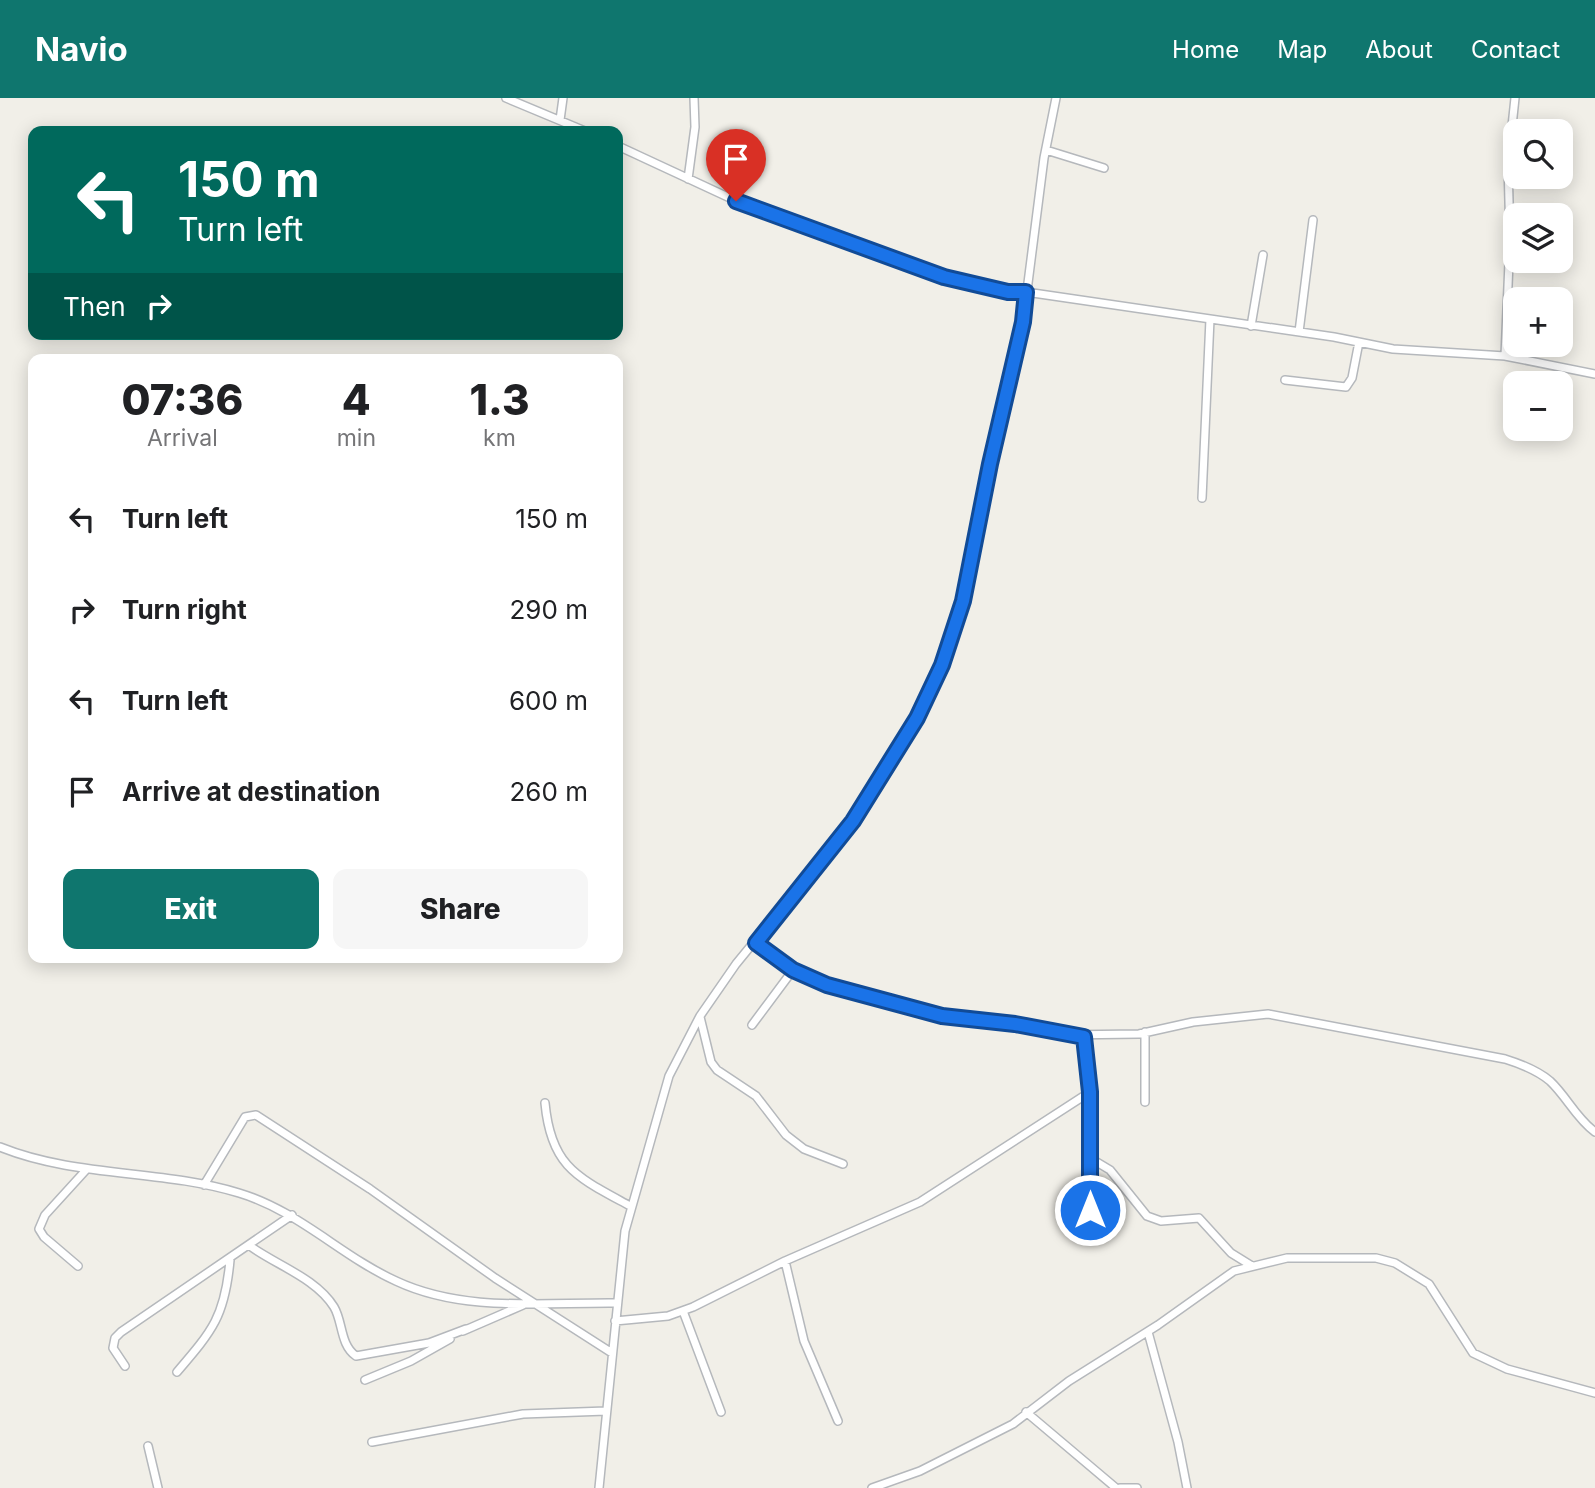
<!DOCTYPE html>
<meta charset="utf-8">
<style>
body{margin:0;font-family:Inter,sans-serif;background:#f6f6f6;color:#202124;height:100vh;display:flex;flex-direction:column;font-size:26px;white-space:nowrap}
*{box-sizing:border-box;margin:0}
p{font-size:23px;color:#757577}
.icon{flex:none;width:38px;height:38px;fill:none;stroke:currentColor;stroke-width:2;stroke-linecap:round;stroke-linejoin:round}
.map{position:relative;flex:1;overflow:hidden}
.sheet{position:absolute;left:28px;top:256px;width:595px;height:609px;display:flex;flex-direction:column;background:#fff;border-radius:14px;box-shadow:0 4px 18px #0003}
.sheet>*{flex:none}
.guide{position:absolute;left:28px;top:28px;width:595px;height:214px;border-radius:14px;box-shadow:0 4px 18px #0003;background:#00695c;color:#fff;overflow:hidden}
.tools{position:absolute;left:1503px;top:21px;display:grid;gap:14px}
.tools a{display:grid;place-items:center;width:70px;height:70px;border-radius:14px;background:#fff;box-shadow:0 4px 18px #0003;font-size:35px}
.pin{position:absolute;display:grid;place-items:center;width:60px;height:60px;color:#fff;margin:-72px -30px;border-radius:50% 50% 50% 0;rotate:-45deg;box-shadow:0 0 7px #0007}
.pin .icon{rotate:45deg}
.me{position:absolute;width:77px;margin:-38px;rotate:0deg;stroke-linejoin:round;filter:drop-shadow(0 0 5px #0008)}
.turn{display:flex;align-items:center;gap:24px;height:147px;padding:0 35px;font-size:32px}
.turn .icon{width:91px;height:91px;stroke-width:2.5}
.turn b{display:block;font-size:49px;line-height:60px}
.then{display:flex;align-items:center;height:66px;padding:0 35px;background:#0003;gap:14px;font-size:26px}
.eta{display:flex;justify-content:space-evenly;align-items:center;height:119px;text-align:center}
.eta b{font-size:42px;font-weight:800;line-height:49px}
.button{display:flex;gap:14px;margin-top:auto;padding:14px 35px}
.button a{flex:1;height:80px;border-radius:14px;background:#0f766e;color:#fff;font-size:28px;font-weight:800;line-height:80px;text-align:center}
.button a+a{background:#f6f6f6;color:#202124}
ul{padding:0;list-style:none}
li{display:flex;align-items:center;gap:21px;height:91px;padding:0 35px}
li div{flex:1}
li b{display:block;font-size:26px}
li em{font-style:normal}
header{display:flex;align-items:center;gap:42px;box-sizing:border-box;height:98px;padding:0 35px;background:#0f766e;color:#fff}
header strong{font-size:33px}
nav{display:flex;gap:38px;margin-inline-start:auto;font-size:24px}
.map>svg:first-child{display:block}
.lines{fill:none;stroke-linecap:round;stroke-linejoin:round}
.minor-casing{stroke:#b5b8bc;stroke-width:10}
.minor{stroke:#fff;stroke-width:7}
.route-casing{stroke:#114b97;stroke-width:18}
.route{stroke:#1a73e8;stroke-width:12}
</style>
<header>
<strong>Navio</strong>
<nav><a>Home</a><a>Map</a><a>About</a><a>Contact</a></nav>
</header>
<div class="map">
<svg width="1595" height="1390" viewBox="0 0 1595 1390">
<rect width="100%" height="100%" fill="#f1efe8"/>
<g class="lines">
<defs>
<path id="minor" d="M506 0 585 33
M560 22 563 0
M618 48 758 113 832 140 944 179 1008 194H1026L1334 239 1393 251 1505 258 1595 276
M1046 52 1104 70
M688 81 695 29 694 0
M1251 228 1263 157
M1299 234 1313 122
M1505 258 1510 141 1508 66 1515 0
M1285 282 1346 289 1352 280 1359 244
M1202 400 1210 221
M756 845 793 872 827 887 942 918 1015 926 1062 937 1139 936 1193 924 1268 916 1505 961C1521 966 1537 972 1550 983 1567 999 1576 1020 1595 1034
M700 919 711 964 717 972 756 998 786 1037 804 1051 843 1066
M752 927 793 872
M1145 934V1004
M1084 939 1090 994V1112
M545 1005C551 1069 577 1079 630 1108
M0 1049C77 1080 161 1071 239 1095 299 1113 341 1158 396 1183 464 1215 544 1204 617 1205
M1090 1060 1110 1072 1147 1118 1161 1123 1199 1120 1231 1155 1252 1168
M204 1087 245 1019 256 1017 370 1091 495 1180 612 1255
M250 1148C276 1167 316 1180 334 1209 343 1224 340 1247 356 1258L429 1245 466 1231
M785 1163 804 1243 838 1323
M78 1168 44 1139 39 1131 45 1117 86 1072
M683 1213 721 1314
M615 1223 668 1218 693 1209 785 1163 920 1104 1090 994
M463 1233 523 1207
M1148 1234 1178 1344 1187 1390
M125 1268 113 1250 115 1240 121 1234 292 1117
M177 1274C213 1232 225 1218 230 1162
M365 1282 411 1263 450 1241
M1026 1314 1116 1390
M372 1344 523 1316 606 1313
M148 1348 158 1390
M599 1390 625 1133 669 978 700 918 736 866 853 723 917 620 955 533 1023 224 1044 60 1056 0
M872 1390 920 1373 1013 1326 1069 1283 1158 1227 1234 1173 1287 1160H1376L1395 1165 1429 1186 1473 1255 1507 1271 1595 1295
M1120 1390H1137"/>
</defs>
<use href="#minor" class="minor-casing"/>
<use href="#minor" class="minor"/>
</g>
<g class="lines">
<defs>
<path id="route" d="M736 103 944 179 1008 194H1026L1023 224 990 366 963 503 942 567 917 620 853 723 756 845 793 872 827 887 942 918 1015 926 1084 939 1090 994V1112"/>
</defs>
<use href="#route" class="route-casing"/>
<use href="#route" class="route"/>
</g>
</svg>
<div class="tools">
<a><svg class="icon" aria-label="search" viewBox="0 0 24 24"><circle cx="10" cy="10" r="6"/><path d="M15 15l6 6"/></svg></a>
<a><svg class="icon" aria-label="layers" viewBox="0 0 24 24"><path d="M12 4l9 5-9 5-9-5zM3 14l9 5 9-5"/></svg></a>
<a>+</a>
<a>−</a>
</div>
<div class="pin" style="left:736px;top:103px;background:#d93025"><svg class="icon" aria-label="arrive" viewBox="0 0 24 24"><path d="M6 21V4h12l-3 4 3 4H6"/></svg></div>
<svg class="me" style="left:1090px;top:1112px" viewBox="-20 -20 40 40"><circle r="17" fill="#1a73e8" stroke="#fff" stroke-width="3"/><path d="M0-11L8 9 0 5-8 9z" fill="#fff"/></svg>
<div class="guide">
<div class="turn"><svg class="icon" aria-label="left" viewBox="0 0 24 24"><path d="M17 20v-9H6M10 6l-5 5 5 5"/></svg><div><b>150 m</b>Turn left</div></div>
<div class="then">Then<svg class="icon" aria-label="right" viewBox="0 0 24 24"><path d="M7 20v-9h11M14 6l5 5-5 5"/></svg></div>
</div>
<section class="sheet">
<div class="eta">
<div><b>07:36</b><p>Arrival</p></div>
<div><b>4</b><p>min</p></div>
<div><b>1.3</b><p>km</p></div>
</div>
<ul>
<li><svg class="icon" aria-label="left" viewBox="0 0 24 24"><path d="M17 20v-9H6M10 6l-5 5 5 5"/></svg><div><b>Turn left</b></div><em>150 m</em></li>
<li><svg class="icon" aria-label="right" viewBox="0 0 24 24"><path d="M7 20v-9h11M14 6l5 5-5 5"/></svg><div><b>Turn right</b></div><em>290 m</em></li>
<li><svg class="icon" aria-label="left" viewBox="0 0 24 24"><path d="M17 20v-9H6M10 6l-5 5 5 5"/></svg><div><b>Turn left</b></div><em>600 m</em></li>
<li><svg class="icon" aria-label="arrive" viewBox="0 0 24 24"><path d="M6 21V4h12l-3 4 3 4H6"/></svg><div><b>Arrive at destination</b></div><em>260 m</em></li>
</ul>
<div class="button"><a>Exit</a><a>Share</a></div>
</section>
</div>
